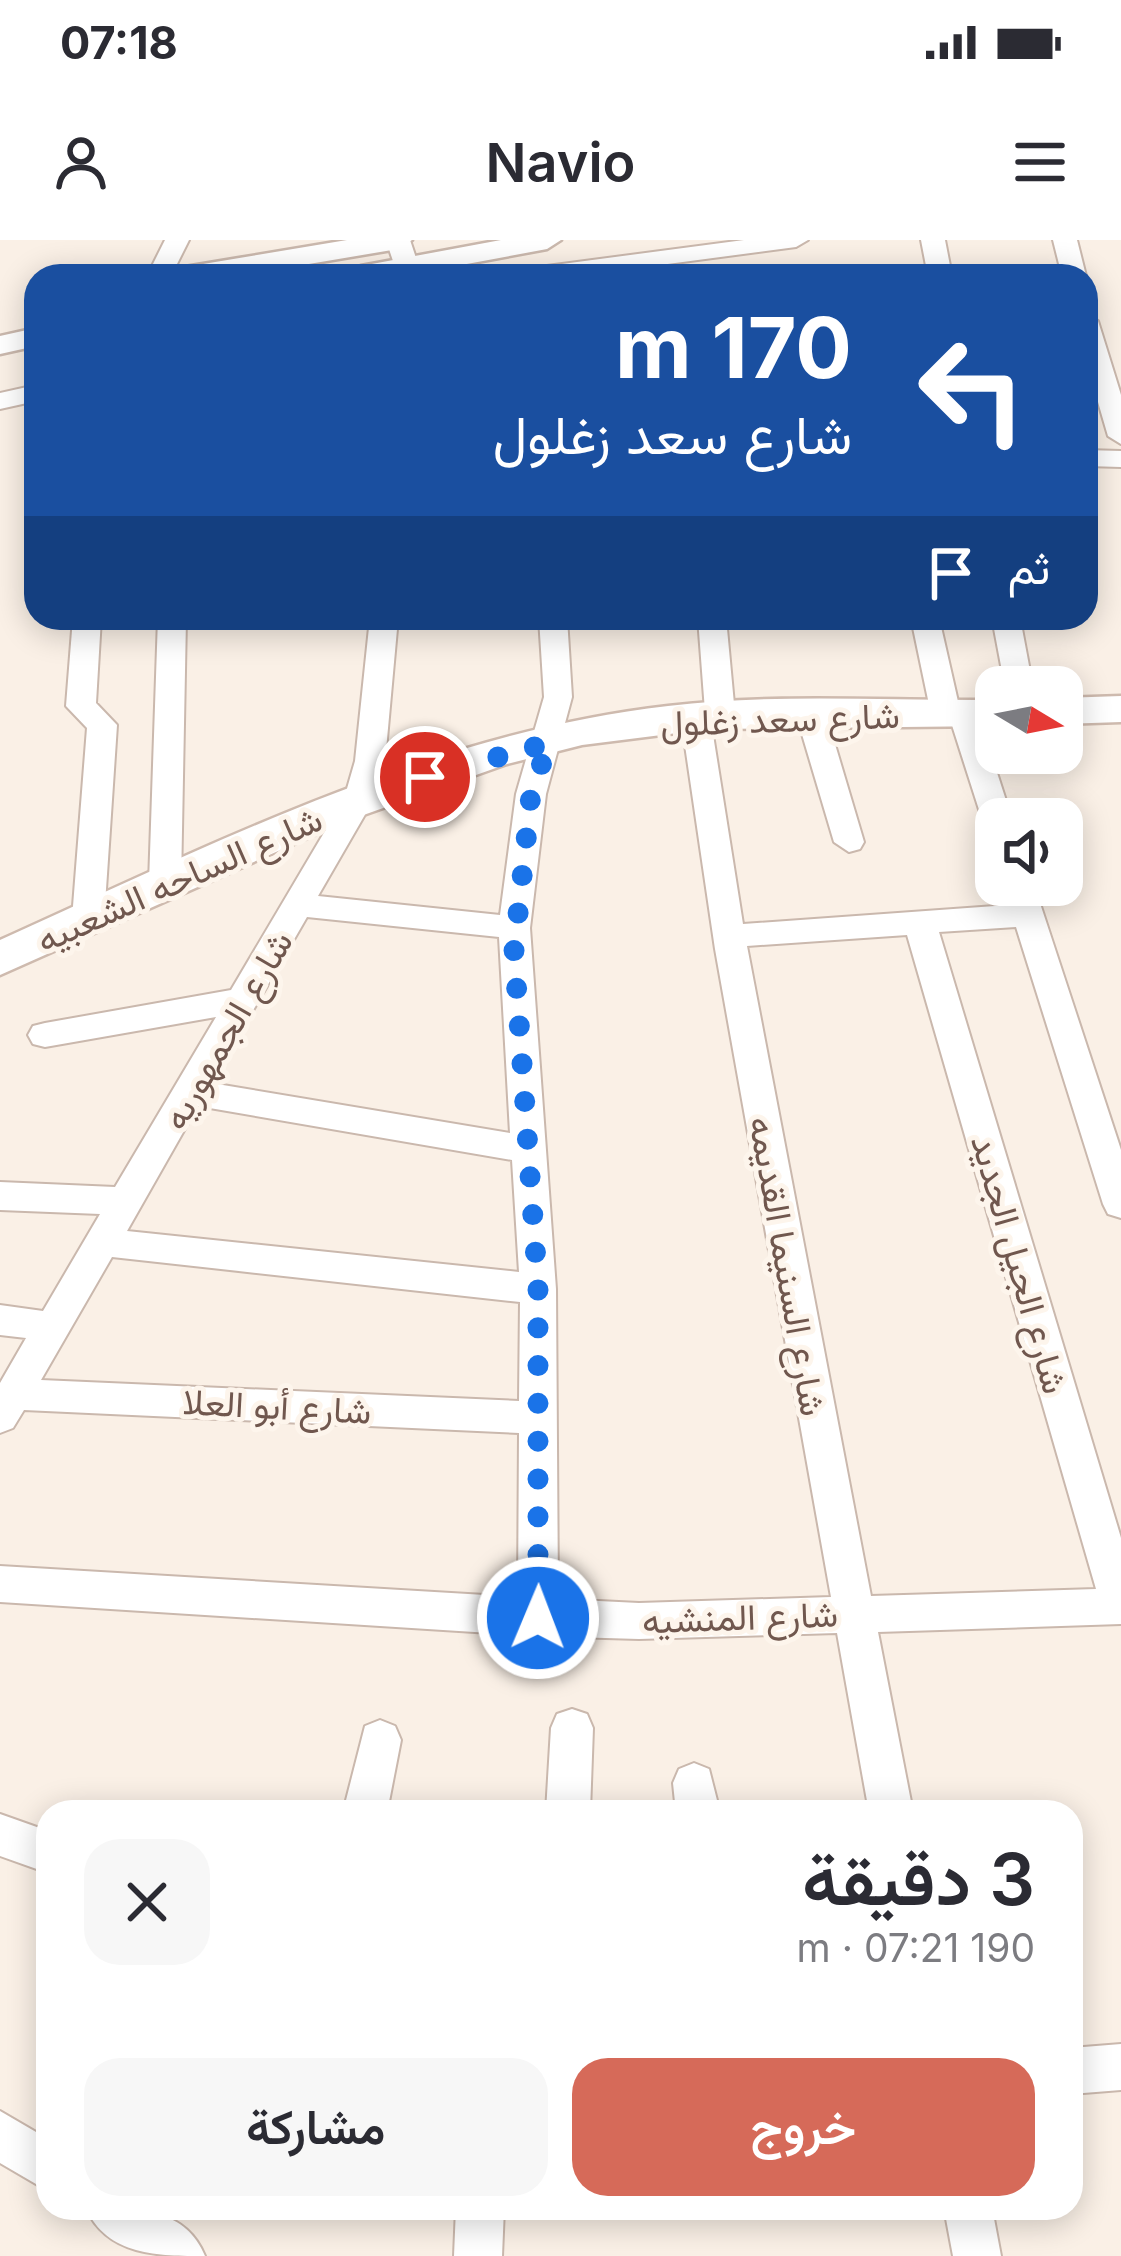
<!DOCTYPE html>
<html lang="ar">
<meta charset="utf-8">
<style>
body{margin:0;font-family:Inter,Vazirmatn,sans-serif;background:#f7f7f7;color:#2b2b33;direction:rtl;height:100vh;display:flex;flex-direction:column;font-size:45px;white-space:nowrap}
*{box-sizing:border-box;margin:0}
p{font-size:39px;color:#7c7c81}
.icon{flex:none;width:66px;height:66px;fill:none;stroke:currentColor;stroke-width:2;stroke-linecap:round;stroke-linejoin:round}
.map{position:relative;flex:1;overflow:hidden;direction:ltr}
.panel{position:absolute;left:36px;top:1560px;width:1047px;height:420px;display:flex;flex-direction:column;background:#fff;border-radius:36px;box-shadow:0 6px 30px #0003;direction:rtl}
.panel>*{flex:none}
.banner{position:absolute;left:24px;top:24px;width:1074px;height:366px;border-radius:36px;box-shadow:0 6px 30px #0003;direction:rtl;background:#1a4fa0;color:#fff;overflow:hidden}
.needle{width:78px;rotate:100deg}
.buttons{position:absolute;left:975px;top:426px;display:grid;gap:24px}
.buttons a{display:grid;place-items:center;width:108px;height:108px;border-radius:24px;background:#fff;box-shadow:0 6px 30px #0003;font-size:60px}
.pin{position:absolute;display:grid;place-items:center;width:102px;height:102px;color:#fff;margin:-51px;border:6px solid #fff;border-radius:50%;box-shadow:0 3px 12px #0007}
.me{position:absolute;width:132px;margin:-66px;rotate:1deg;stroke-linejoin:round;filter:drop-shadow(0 0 9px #0008)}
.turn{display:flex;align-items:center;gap:42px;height:252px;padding:0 48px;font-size:54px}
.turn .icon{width:156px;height:156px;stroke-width:2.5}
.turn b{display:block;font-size:84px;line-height:102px}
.then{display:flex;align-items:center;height:114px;padding:0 48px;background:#0003;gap:24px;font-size:45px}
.round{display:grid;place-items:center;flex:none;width:126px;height:126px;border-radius:36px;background:#f7f7f7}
.summary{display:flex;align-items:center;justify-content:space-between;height:204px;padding:0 48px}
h1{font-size:72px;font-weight:600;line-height:90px}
.primary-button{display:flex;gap:24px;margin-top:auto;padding:24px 48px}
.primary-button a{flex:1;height:138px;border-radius:36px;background:#d66a59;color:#fff;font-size:48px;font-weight:600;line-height:138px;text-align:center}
.primary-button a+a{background:#f7f7f7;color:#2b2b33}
.status{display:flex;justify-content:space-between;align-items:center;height:84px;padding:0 60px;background:#fff;direction:ltr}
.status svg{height:33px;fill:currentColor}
header{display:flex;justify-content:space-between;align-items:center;height:156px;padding:0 48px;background:#fff;font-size:54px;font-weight:600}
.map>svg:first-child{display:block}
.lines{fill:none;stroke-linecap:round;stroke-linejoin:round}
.minor-casing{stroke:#cab8ad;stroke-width:4}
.tertiary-casing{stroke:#cab8ad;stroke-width:5}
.secondary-casing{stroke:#cebaae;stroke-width:5}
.minor{fill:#fff;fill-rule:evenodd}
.tertiary{fill:#fff;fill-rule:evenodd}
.secondary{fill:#fff;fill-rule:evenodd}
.route{stroke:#1a73e8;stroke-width:21;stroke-dasharray:0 37.8}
.labels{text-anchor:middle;stroke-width:10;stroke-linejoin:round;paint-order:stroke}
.street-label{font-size:36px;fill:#70574e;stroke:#fdf5ec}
</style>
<div class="status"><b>07:18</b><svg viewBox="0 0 49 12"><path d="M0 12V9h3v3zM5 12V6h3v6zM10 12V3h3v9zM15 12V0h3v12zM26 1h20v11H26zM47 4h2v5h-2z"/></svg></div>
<header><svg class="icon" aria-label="menu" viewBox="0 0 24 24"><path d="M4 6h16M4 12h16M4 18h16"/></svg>Navio<svg class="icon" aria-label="person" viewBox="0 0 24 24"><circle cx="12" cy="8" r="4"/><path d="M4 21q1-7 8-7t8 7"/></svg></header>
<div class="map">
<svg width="1121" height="2016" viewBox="0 0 1121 2016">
<rect width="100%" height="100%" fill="#faf0e6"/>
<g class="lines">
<defs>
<path id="minor" d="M165 0H189L171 36H147Z
M386 0H410L422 36H398Z
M744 0H808L796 7 577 36H512L524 29Z
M921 0H945L952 36H928Z
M1053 0H1077L1086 36H1062Z
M1086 74 1098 81 1121 155V204L1108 196 1086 121Z
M36 145V161L0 169V153Z
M1086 210 1121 211V227L1086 226Z
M73 378H101L96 463 117 485 104 679 99 687H77L72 679 87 488 66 466Z
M158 378H186L181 643 176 651H154L149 643Z
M370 378H398L385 521 374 559 318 656 500 675 516 554 544 457 539 378H567L572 457 546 554 530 688 556 1049 558 1359 639 1363 831 1357 715 709 681 478 686 471H705L698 378H726L735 475 730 482H711L743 684 1009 665 1002 645H1034L1121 910V978L1108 974 1103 964 1016 687 939 692 1121 1298V1384L878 1392 913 1572H869L837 1393 639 1399 538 1396 0 1362V1326L518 1357 519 1193 24 1170 13 1188 0 1193V1143L26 1098 0 1095V1065L43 1071 100 974 0 970V942L115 947 216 777 45 807 33 804 28 795 33 786 45 783 231 750 344 559 355 521ZM307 677 499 697 510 893 211 843ZM907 695 1096 1349 871 1356 747 706ZM198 866 512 920 519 1032 127 991ZM112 1017 520 1062 519 1161 41 1140Z
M911 378H939L959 466 973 467 978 474 1012 579H996V589L982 579 951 482 936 481 931 474Z
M992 378H1020L1033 447H1005Z
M811 465 826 474 864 602 860 609 849 612 834 602 796 474Z
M572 1469 587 1474 593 1488 590 1572H546L551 1488 557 1474Z
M380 1480 395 1486 401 1500 387 1572H343L365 1486Z
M694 1523 709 1529 720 1572H676L673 1543 679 1529Z
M0 1574 48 1591V1633L0 1616Z
M1121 1804V1850L1071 1854V1808Z
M0 1871 48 1899V1951L0 1923Z
M86 1968C132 1968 185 1966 205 2016 159 2016 107 2016 86 1968Z
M456 1968H504L502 2016H454Z
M944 1968H992L1001 2016H953Z"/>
<path id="tertiary" d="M347 0H412L398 9 237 36H170L185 27Z
M501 0H561L547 9 402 36 346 35 361 26Z
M36 88V106L0 114V96Z"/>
<path id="secondary" d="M1121 456V482L1062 484V458Z
M996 460V486L709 489 582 505 507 524 341 583 0 735V700C215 603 431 493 668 466 776 453 887 461 996 460Z"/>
</defs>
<use href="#minor" class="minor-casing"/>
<use href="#tertiary" class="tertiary-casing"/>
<use href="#secondary" class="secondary-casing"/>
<use href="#minor" class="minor"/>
<use href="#tertiary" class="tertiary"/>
<use href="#secondary" class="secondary"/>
</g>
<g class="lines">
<path class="route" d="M425 537 549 503 531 554 514 711 538 1048V1378"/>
</g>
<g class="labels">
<g class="street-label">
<text transform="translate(780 479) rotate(-2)" y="13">شارع سعد زغلول</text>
<text transform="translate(179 639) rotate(-24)" y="13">شارع الساحه الشعبيه</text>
<text transform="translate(227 790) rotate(-60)" y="13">شارع الجمهوريه</text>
<text transform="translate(1020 1024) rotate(74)" y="13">شارع الجيل الجديد</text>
<text transform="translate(788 1026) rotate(80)" y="13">شارع السنيما القديمه</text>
<text transform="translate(277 1166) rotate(3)" y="13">شارع أبو العلا</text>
<text transform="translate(740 1377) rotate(-2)" y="13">شارع المنشيه</text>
</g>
</g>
</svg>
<div class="buttons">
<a><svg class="needle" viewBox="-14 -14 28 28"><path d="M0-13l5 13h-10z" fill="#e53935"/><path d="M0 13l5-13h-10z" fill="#7c7c81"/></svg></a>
<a><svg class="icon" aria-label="sound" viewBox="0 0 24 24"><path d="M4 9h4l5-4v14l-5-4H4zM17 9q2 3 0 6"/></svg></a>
</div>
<div class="pin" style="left:425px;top:537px;background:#d93025"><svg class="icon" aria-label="arrive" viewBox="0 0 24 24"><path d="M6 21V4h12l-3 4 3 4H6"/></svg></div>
<svg class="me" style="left:538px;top:1378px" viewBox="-20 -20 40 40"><circle r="17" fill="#1a73e8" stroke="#fff" stroke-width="3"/><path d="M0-11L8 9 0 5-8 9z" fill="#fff"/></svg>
<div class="banner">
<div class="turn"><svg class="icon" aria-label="left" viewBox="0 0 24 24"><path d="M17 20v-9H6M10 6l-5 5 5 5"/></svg><div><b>170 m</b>شارع سعد زغلول</div></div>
<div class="then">ثم<svg class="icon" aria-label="arrive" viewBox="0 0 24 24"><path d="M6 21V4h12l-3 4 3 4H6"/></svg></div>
</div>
<section class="panel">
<div class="summary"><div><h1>3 دقيقة</h1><p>190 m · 07:21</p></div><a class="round"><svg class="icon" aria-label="close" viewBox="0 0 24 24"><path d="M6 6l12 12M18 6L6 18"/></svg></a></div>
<div class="primary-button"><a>خروج</a><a>مشاركة</a></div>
</section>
</div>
